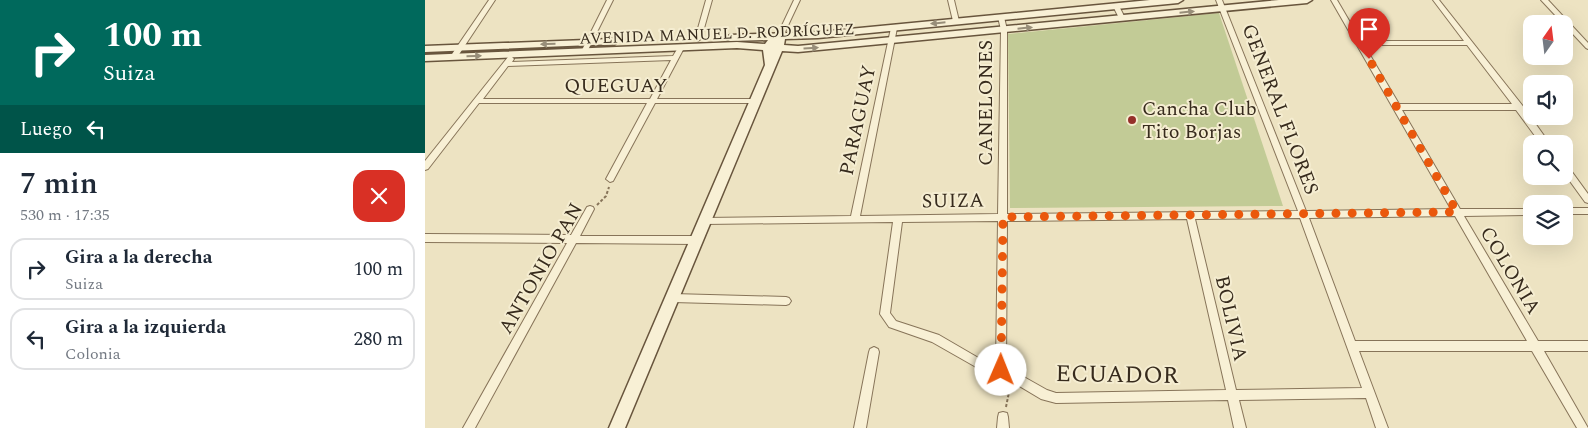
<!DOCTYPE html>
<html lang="es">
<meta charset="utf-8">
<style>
body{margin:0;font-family:Spectral,serif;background:#f6f6f7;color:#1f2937;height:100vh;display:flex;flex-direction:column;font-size:19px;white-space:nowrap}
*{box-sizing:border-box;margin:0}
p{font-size:16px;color:#747a83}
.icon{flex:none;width:28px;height:28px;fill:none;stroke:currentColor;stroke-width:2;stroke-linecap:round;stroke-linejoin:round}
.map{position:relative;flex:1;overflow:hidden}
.sheet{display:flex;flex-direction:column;background:#fff;width:425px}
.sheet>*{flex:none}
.banner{background:#00695c;color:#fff;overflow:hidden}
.needle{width:32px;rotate:14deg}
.fabs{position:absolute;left:1098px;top:15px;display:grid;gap:10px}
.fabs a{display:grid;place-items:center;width:50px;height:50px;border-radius:10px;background:#fff;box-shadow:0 5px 20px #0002;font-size:25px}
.pin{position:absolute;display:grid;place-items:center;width:42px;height:42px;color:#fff;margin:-51px -21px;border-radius:50% 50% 50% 0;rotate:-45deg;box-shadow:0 0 5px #0007}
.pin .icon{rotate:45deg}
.me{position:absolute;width:55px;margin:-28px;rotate:1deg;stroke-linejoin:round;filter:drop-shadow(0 0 4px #0008)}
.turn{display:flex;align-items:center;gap:18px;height:105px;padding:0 20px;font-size:22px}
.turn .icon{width:65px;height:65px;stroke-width:2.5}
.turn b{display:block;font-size:35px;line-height:42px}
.then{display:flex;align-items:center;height:48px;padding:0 20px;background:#0003;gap:10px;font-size:19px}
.round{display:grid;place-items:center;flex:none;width:52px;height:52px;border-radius:15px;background:#f6f6f7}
.overview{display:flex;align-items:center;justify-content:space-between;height:85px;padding:0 20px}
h1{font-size:30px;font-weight:600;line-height:38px}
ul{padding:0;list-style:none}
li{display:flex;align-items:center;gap:15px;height:62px;margin:0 10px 8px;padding:0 10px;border:2px solid #e0e1e3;border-radius:15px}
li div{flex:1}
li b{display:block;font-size:19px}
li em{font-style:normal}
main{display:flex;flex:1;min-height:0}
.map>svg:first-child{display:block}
.green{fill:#c2cb96}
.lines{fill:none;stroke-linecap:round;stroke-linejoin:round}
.street-casing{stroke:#877459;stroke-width:2}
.secondary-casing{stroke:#68553d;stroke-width:3}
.path{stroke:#877459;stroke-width:2;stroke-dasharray:3 2;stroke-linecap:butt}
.street{fill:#f8f0d5;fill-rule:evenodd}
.secondary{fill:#f8f0d5;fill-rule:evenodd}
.oneway{fill:#988e79}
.route{stroke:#ea580c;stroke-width:9;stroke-dasharray:0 16.2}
.poi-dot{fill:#95302a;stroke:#f5edd1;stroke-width:2}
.labels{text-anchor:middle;stroke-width:4;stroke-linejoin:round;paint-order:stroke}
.far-street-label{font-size:16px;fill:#372b1d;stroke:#f5edd1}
.street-label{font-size:20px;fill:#372b1d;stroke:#f5edd1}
.poi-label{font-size:20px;fill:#372b1d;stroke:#f5edd1;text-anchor:start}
.near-street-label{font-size:24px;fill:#372b1d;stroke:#f5edd1}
</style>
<main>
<section class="sheet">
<div class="banner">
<div class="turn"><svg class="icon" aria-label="right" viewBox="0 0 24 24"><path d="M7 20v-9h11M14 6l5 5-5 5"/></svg><div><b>100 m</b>Suiza</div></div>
<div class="then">Luego<svg class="icon" aria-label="left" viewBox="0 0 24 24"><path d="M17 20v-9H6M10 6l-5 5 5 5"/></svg></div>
</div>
<div class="overview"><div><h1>7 min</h1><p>530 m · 17:35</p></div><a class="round" style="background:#d93025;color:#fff"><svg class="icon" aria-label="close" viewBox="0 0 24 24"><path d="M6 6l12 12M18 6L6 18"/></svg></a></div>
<ul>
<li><svg class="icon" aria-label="right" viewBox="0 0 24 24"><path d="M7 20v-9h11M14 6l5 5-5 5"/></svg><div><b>Gira a la derecha</b><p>Suiza</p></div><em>100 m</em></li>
<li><svg class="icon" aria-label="left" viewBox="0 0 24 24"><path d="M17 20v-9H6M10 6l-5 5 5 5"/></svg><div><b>Gira a la izquierda</b><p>Colonia</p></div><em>280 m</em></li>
</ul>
</section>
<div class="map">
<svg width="1163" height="428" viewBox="0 0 1163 428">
<rect width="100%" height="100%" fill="#ede3c2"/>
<path class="green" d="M794 13 858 206 585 208 583 34Z"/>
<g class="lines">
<defs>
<path id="street" d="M64 0H70L31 59H27L25 57Z
M182 0H188L162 52 159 54H157L156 52Z
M281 0H287L276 39 273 41 270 39Z
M369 0H375L358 36 355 38 353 37 352 36Z
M523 0H529L534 21 533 22 531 23 528 21Z
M791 0H797L881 211 1026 209 906 0H912L936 41H1039L1008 0H1014L1097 105 1125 144H1116L1091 110H977L1035 209H1106V215L1039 216 1113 341H1163V351H1119L1163 428H1152L1107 351H934L963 428H951L941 398 814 400 821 428H809L803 400 631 403 616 399 574 374 551 367 507 342 464 327 455 314 468 222 279 224 276 223 275 221 276 219 279 218 426 216 466 28 469 26 472 28 435 216 573 214 576 30 573 17 576 15 579 17 582 30V214L873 211ZM939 45H1042L1087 104H974ZM1030 216 1102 341H930L884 218ZM875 218 937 388 811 390 770 219ZM762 219 801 390 631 393 622 390 581 367 582 221ZM573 221 571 364 557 360 514 335 471 321 465 313 477 222Z
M1116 0H1123L1163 43V49L1161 48Z
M691 4 694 6 700 18 699 19H695L694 18 688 6Z
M254 46H258L259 48 232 99H333L334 101 333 103H230L188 181 185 182 181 179 222 103H54L3 169 0 170V161L83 57H87L89 59 87 62 248 56ZM246 60 225 99H58L83 66Z
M1139 164 1142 165 1163 194V203L1160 202 1139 173Z
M165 206 168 207 169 209 155 236H271L274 237 276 240 274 243 271 244 151 243 50 428H38L142 243 0 242V234L146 235 162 207Z
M1139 208H1163V214H1139Z
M248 294 361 297 364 298 366 301 364 304 361 305 248 302 245 301 243 298 245 295Z
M449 347 453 349 454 352 441 428H429L444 352 445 349Z
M578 412 582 413 583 417 584 428H572L573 417 574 413Z"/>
<path id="secondary" d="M725 0H758L753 3 393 38 360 39 359 45 373 46 854 0H887L882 3 373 52 357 51 200 428H184L340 65 338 50 312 48 0 61V55L312 42 340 44 343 40 305 41 300 38 305 35 393 32Z
M187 39 192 42 190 44 0 52V46Z"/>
</defs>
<use href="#street" class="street-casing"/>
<use href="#secondary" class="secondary-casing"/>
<path class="path" d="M172 205 181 196 184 187
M581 407 585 387"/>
<use href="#street" class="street"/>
<use href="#secondary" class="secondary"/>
</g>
<defs><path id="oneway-solid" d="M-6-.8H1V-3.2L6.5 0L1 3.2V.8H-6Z" transform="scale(1.25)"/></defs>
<g class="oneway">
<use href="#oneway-solid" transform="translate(762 12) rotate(-6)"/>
<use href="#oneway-solid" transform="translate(513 23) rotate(174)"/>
<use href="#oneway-solid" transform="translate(600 28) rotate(-6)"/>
<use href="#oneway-solid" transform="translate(123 44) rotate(178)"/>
<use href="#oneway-solid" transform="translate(386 48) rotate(-4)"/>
<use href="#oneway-solid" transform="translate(49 56) rotate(-2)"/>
</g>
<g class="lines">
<path class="route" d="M576 370 578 217 1032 212 944 59"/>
</g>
<circle class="poi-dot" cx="707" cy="120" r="5"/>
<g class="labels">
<g class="far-street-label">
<text transform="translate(292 33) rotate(-2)" y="6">AVENIDA MANUEL D. RODRÍGUEZ</text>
</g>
<g class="street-label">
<text x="191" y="92">QUEGUAY</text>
<text transform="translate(560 103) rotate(-90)" y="7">CANELONES</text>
<text transform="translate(856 109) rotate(69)" y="7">GENERAL FLORES</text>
<text transform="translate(432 120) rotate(-78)" y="7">PARAGUAY</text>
<text transform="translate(528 200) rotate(-1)" y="7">SUIZA</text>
<text transform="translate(115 268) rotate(-60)" y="7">ANTONIO PAN</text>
<text transform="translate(1086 270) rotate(59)" y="7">COLONIA</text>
<text transform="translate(807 318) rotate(77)" y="7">BOLIVIA</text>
</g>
<g class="poi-label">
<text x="717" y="115">Cancha Club<tspan x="717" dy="23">Tito Borjas</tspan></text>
</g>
<g class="near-street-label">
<text transform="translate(692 374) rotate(1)" y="8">ECUADOR</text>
</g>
</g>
</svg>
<div class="fabs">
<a><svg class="needle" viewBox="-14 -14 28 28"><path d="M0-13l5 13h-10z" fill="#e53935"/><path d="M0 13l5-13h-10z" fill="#747a83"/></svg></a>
<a><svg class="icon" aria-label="sound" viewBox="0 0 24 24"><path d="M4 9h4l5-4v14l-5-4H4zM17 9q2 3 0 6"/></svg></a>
<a><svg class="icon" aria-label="search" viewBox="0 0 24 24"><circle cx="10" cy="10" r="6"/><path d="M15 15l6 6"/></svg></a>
<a><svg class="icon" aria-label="layers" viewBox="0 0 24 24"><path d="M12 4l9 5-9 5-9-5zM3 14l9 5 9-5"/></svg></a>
</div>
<div class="pin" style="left:944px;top:59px;background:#d93025"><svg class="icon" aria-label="arrive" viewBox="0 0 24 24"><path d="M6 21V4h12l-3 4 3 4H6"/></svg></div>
<svg class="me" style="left:576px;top:370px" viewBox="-20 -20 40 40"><circle r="19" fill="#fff"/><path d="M0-13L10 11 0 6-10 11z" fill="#ea580c"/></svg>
</div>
</main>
